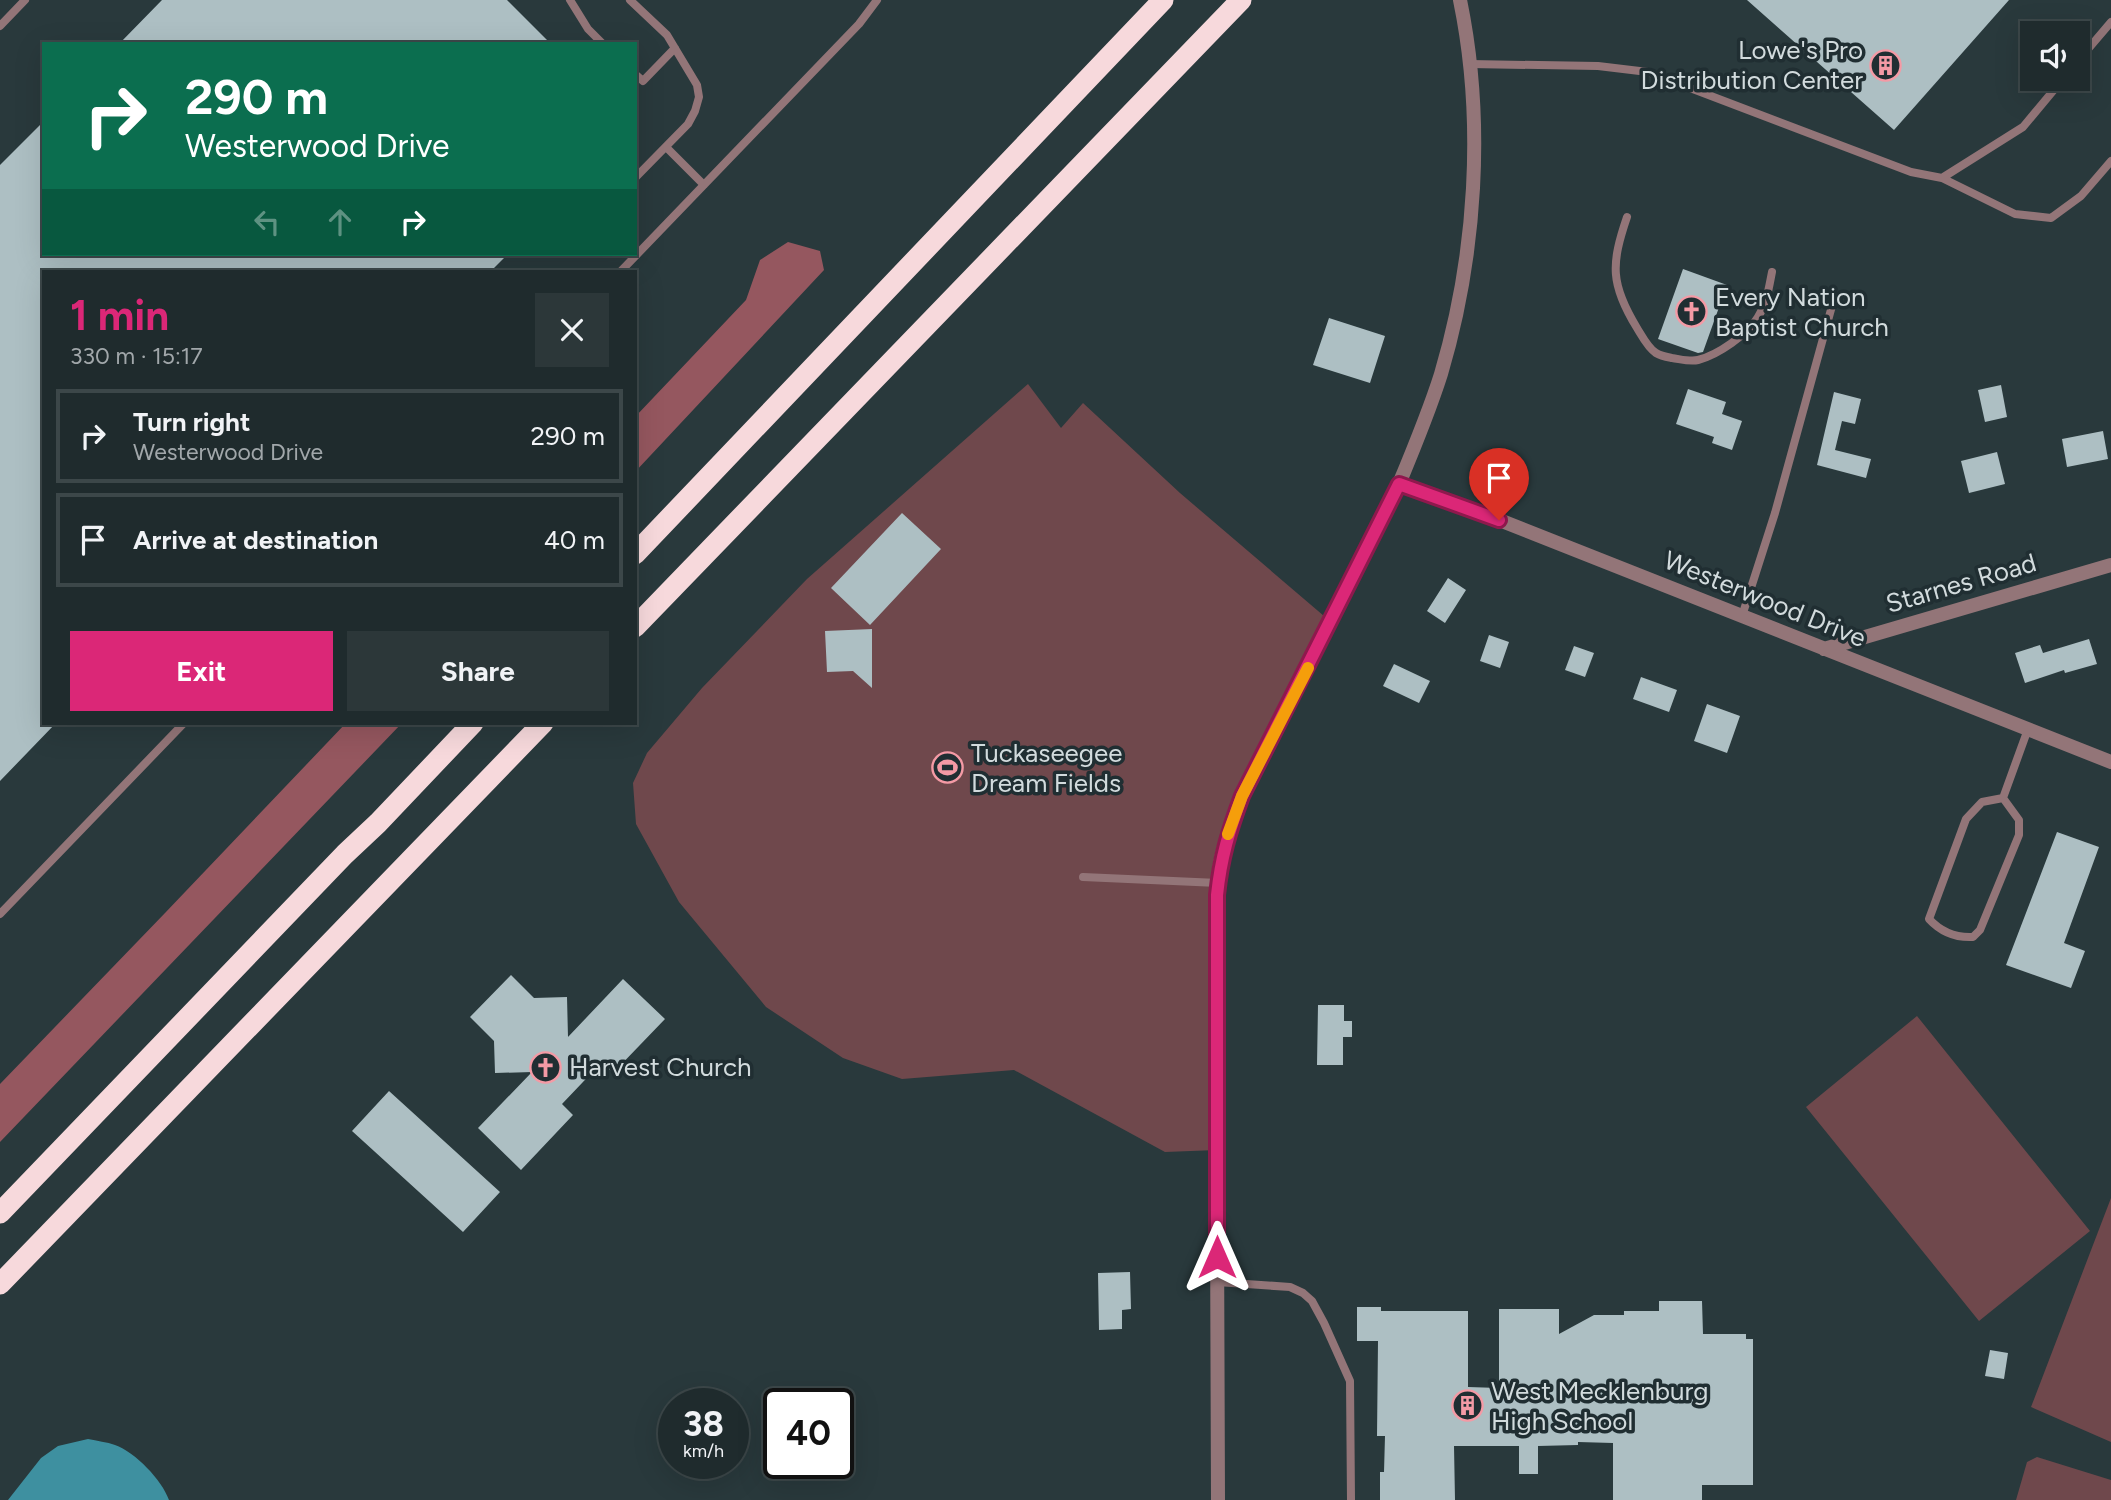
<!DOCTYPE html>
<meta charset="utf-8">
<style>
body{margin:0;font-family:Figtree,sans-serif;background:#2c3739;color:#f1f3f6;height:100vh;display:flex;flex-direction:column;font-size:26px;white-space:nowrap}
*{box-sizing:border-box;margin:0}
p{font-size:23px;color:#a1a7aa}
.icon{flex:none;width:38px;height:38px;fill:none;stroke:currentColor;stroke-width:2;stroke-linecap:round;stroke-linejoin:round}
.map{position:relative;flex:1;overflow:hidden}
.sheet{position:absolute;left:42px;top:270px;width:595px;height:455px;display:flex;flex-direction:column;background:#1f2b2d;border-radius:0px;box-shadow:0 7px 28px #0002,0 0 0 2px #3c4749}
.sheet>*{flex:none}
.banner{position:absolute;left:42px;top:42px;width:595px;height:214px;border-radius:0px;box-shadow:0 7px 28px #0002,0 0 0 2px #3c4749;background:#0b6e4f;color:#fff;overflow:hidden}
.tools{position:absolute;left:2020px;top:21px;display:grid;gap:14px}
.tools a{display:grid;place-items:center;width:70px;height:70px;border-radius:0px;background:#1f2b2d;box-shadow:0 7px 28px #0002,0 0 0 2px #3c4749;font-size:35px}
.speed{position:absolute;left:658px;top:1388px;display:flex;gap:14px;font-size:35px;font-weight:700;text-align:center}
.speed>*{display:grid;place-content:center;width:91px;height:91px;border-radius:50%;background:#1f2b2d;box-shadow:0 7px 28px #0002,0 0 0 2px #3c4749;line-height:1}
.speed small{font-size:18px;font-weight:400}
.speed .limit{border:4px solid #111;border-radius:10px;background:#fff;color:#111}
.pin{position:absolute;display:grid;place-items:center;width:60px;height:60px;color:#fff;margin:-72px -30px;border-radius:50% 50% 50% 0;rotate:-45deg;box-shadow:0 0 7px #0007}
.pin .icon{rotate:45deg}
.me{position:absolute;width:77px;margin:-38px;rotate:0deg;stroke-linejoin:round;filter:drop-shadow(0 0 5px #0008)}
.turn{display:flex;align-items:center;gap:24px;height:147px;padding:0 28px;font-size:32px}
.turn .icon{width:91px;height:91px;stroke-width:2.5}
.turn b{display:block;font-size:49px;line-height:60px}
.lanes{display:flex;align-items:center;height:66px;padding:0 28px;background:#0003;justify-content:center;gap:35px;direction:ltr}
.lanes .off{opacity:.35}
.round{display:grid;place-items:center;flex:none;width:74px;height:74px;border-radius:0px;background:#2c3739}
.overview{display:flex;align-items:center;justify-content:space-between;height:119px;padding:0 28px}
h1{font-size:42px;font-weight:700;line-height:52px;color:#db2777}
.cta{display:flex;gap:14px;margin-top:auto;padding:14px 28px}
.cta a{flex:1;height:80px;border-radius:0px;background:#db2777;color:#fff;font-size:28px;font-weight:700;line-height:80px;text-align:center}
.cta a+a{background:#2c3739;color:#f1f3f6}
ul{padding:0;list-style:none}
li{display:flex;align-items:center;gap:21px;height:94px;margin:0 14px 10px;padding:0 14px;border:4px solid #3c4749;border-radius:0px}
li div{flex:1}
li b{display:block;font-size:26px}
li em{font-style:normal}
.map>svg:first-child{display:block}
.green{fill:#6f484c}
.forest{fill:#95575f}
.water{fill:#3e90a0}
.building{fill:#adbfc3}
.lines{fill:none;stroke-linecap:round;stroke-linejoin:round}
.service{stroke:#937578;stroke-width:8}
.minor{stroke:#937578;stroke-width:14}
.tertiary{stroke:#937578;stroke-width:14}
.motorway{stroke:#f7d9dc;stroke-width:21}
.route-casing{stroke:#8e194d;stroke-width:18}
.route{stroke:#db2777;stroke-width:12}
.slow{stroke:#f59e0b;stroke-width:12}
.labels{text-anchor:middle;stroke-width:7;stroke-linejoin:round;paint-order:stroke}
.poi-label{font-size:26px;fill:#d2dbdd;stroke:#202e32;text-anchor:start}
.street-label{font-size:26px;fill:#d2dbdd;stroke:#202e32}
</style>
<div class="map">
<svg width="2111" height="1500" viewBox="0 0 2111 1500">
<rect width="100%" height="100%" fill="#29393c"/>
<path class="green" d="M1028 384 1061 428 1083 403 1180 493 1331 622 1243 796 1220 863 1217 1150 1165 1152 1014 1070 902 1079 843 1058 766 1007 679 902 636 824 633 783 647 753 702 688 807 579Z
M1917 1016 2090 1231 1979 1321 1806 1107Z
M2111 1198V1442L2031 1407Z
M2037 1457 2111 1480V1500H2016L2027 1462Z"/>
<path class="forest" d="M788 242 820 251 824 270 635 472V417L746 300 760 260Z
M346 723H402L0 1142V1084L165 913Z"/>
<path class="water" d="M88 1439C97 1441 107 1442 115 1445 135 1452 162 1480 169 1500H8L41 1458 58 1446Z"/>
<path class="building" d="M162 0H507L551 44H119Z
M1747 0H2009L1894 130Z
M44 121V254H508L491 271H44V723H56L0 781V165Z
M1683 269 1727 285 1703 352 1698 353 1658 339Z
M1329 318 1385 336 1370 383 1313 365Z
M2001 385 2007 417 1985 422 1978 390Z
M1688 389 1726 402 1722 414 1742 421 1732 450 1712 443 1714 437 1676 424Z
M1834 392 1861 399 1855 424 1842 421 1835 450 1871 459 1866 478 1817 465Z
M2103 431 2108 459 2067 467 2062 439Z
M1997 452 2005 484 1969 493 1961 461Z
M902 513 941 549 870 625 831 588Z
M1448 578 1466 590 1445 623 1427 611Z
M872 629V688L853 671 827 672 825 631Z
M1489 635 1509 642 1500 668 1480 661Z
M2089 639 2097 664 2065 673 2064 670 2025 683 2015 653 2040 645 2043 653Z
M1574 646 1594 653 1585 677 1565 670Z
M1394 664 1430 681 1419 703 1383 686Z
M1641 677 1677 690 1669 712 1633 699Z
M1707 704 1740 716 1727 753 1694 741Z
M2057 832 2099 847 2064 943 2085 951 2071 988 2006 965Z
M511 975 534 998 567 997 568 1037 623 979 665 1019 613 1073 602 1062 562 1104 573 1115 521 1170 478 1128 532 1072 495 1073 494 1041 470 1017Z
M1318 1005H1344V1021H1352V1037H1343V1065H1317Z
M389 1091 500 1192 463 1232 352 1131Z
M1130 1272 1131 1309 1122 1310V1329L1099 1330 1098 1273Z
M1659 1301H1702L1703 1334H1746V1339H1753V1485H1702V1500H1613V1443L1578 1442V1445L1538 1446V1474H1519V1446H1454L1455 1500H1380V1472H1384L1385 1436H1377L1378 1341H1357V1307H1381V1311H1468V1387L1499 1388V1309H1559V1334L1594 1315H1624V1311H1659Z
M1990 1350 2008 1353 2004 1379 1985 1376Z"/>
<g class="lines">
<path class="service" d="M570 0 588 29 603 44
M630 0 667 35 697 85 699 97 695 111 688 124 635 178
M0 26 25 0
M2077 62 2111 22
M1469 64 1598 66 1648 72 1911 172 1942 178 2023 127 2063 79
M635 74 643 81 675 48
M666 147 704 185
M1942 178 2015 214 2051 218 2081 196 2111 161
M1627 217C1611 264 1610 284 1637 328 1642 336 1648 348 1656 353 1661 356 1667 357 1672 358 1680 359 1690 362 1698 360 1718 355 1748 334 1758 317 1767 303 1769 287 1772 272
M621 271 859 24 877 0
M1742 616 1775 513 1835 295
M2003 798 1982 802 1966 819 1929 919C1941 932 1955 938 1973 937L1980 930 2019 835V820L2003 798 2028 729
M1083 877 1218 883
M0 914 184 723
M1217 1282 1290 1287 1303 1293 1312 1301 1324 1323 1350 1381 1351 1500"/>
<path class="minor" d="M1399 484 1474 510 2111 762
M1824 649 2111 565"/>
<path class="tertiary" d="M1218 1500 1216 947C1216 919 1216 892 1220 864 1224 841 1234 818 1243 796L1399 484C1414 448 1429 412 1441 374 1476 256 1485 121 1460 0"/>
<path class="motorway" d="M635 554 1163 0
M635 627 1241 0
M0 1213 345 854 378 823 473 723
M0 1284 543 723"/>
</g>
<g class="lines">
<defs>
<path id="route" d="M1217 1257V895C1221 857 1229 831 1242 796L1399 484 1499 520"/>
</defs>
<use href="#route" class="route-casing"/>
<use href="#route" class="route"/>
<path class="slow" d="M1228 834 1242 796 1308 668"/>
</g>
<defs>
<symbol id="building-ring" viewBox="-11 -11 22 22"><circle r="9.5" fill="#202e32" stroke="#f49aa5" stroke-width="1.5"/><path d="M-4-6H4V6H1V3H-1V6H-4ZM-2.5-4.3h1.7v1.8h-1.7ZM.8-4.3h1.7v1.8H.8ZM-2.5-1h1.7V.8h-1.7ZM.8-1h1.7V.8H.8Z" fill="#f49aa5"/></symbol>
<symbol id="church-ring" viewBox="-11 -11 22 22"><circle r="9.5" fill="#202e32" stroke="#f49aa5" stroke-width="1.5"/><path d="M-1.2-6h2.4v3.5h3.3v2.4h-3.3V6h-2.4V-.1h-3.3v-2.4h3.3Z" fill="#f49aa5"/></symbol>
<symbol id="stadium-ring" viewBox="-11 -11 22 22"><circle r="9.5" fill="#202e32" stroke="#f49aa5" stroke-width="1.5"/><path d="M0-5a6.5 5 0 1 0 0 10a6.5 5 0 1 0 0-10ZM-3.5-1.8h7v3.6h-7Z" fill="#f49aa5"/></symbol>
</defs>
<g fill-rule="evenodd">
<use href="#building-ring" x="1868" y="48" width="35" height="35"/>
<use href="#church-ring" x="1674" y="294" width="35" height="35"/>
<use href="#stadium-ring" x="930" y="750" width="35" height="35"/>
<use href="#church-ring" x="528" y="1050" width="35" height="35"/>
<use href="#building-ring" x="1450" y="1388" width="35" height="35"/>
</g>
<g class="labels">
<g class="poi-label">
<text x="1863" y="59" text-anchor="end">Lowe's Pro<tspan x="1863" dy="30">Distribution Center</tspan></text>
<text x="1715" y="306">Every Nation<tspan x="1715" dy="30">Baptist Church</tspan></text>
<text x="971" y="762">Tuckaseegee<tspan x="971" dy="30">Dream Fields</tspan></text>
<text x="569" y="1076">Harvest Church</text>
<text x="1491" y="1400">West Mecklenburg<tspan x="1491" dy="30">High School</tspan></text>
</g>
<g class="street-label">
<text transform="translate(1961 583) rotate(-16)" y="9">Starnes Road</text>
<text transform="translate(1765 599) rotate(22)" y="9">Westerwood Drive</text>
</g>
</g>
</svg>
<div class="tools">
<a><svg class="icon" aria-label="sound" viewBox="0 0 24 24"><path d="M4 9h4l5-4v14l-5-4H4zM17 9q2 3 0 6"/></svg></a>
</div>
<div class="speed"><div>38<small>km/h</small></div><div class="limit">40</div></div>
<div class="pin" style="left:1499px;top:520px;background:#d93025"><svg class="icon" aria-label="arrive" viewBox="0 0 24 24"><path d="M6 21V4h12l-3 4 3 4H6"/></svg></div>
<svg class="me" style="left:1217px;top:1257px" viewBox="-20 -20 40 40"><path d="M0-17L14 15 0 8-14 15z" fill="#db2777" stroke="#fff" stroke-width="4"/></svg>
<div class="banner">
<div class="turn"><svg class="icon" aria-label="right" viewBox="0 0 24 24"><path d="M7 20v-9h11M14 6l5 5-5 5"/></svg><div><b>290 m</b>Westerwood Drive</div></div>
<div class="lanes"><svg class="icon off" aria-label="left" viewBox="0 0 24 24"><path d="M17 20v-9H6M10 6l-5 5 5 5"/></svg><svg class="icon off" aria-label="ahead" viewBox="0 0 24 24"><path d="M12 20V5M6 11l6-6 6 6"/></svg><svg class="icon" aria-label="right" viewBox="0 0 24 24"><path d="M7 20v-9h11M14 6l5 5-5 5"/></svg></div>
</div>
<section class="sheet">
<div class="overview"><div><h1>1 min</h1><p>330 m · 15:17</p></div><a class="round"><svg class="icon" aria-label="close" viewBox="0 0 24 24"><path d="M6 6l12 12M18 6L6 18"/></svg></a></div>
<ul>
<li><svg class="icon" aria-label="right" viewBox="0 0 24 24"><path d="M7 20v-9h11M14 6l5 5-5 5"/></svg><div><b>Turn right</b><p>Westerwood Drive</p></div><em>290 m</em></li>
<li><svg class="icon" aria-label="arrive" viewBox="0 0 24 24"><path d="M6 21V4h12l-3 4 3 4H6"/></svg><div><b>Arrive at destination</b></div><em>40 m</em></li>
</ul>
<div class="cta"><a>Exit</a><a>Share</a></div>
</section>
</div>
